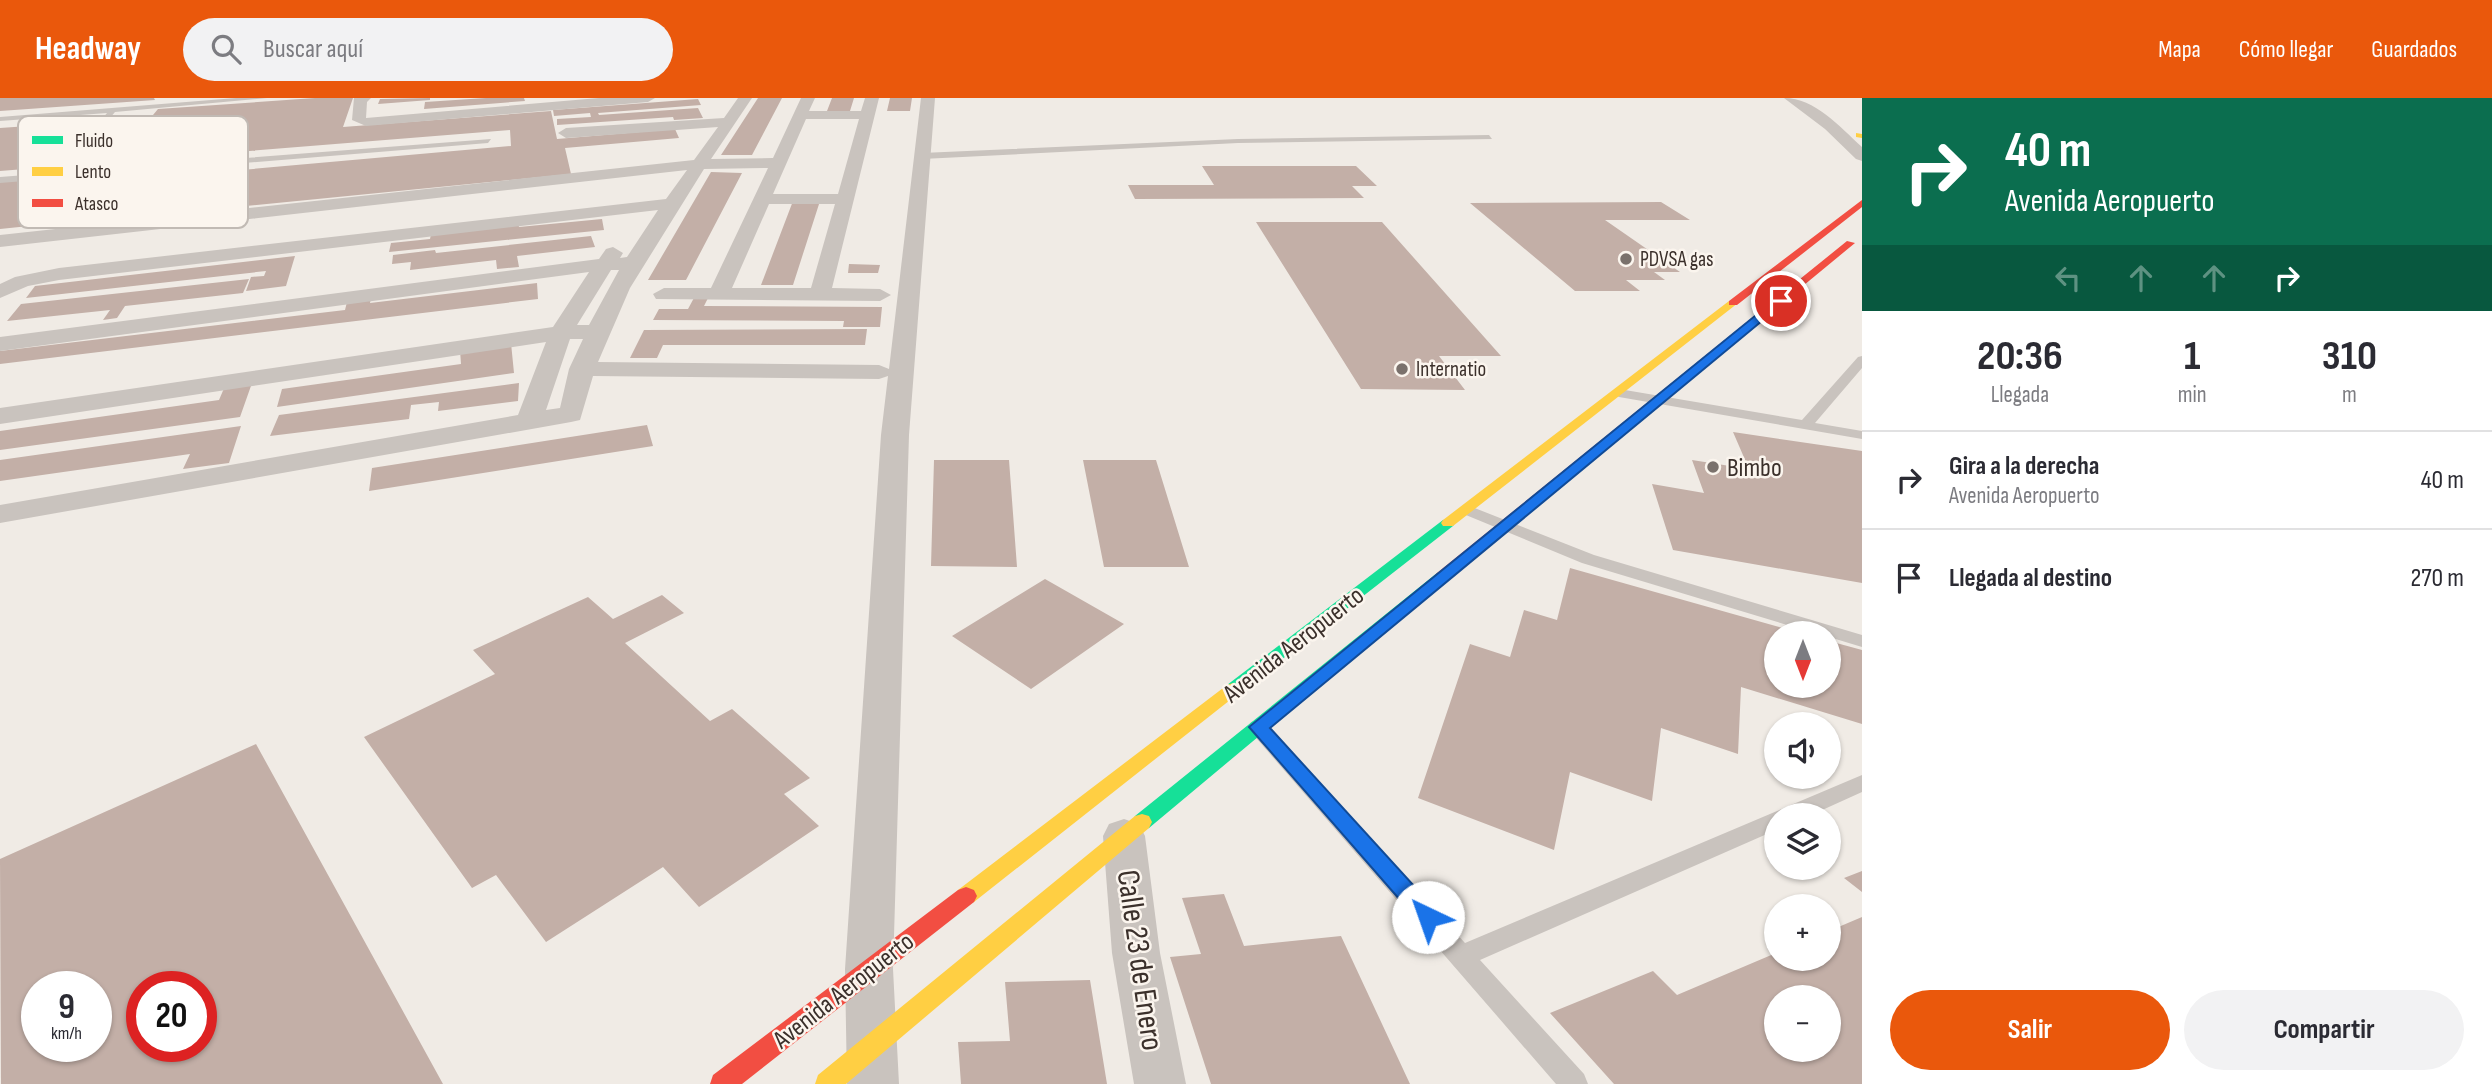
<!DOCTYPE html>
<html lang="es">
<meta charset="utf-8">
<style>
body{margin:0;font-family:"Sofia Sans Condensed",sans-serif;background:#f2f2f3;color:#2b2b33;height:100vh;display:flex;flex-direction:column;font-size:26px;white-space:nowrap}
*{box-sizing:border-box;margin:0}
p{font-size:23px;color:#7c7c81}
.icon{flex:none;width:38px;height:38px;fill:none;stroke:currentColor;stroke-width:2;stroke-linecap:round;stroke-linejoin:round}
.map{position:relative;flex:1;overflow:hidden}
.panel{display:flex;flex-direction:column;background:#fff;width:630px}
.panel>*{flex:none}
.top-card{background:#0b6e4f;color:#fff;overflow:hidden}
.needle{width:46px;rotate:180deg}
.controls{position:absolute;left:1764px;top:523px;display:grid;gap:14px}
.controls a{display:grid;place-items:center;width:77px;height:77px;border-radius:50%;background:#fff;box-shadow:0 2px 5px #0004;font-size:35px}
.speed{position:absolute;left:21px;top:873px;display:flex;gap:14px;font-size:35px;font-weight:700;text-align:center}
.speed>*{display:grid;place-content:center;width:91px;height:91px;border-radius:50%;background:#fff;box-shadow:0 2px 5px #0004;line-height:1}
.speed small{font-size:18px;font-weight:400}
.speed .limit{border:10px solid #d22;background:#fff;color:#111}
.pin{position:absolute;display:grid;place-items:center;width:60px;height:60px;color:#fff;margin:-30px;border:4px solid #fff;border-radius:50%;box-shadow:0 2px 7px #0007}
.me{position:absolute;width:77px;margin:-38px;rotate:318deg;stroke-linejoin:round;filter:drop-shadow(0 0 5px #0008)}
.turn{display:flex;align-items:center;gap:24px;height:147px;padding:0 28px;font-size:32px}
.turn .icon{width:91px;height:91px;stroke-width:2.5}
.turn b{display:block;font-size:49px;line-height:60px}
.lanes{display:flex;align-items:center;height:66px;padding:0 28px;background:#0003;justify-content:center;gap:35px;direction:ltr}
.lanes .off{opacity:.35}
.eta{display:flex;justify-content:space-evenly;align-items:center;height:119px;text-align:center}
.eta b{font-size:42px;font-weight:700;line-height:49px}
.action{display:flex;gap:14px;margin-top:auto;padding:14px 28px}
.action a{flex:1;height:80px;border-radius:42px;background:#ea580c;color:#fff;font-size:28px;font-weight:700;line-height:80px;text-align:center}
.action a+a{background:#f2f2f3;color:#2b2b33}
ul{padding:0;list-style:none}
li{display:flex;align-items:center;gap:21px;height:98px;padding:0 28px;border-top:2px solid #e1e1e2}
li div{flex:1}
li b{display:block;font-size:26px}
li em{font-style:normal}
header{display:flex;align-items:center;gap:42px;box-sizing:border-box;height:98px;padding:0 35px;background:#ea580c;color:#fff}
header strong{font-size:33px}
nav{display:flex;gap:38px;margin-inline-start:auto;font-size:24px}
.search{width:490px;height:63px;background:#f2f2f3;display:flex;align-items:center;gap:18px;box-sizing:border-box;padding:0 24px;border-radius:38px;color:#7c7c81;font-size:26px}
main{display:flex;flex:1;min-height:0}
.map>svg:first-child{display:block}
.building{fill:#c3afa7;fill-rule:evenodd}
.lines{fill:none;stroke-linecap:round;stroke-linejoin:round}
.lane{fill:#c9c3be;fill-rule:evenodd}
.street{fill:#c9c3be;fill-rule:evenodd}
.fast{fill:#16e098;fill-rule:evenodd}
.slow{fill:#ffcf43;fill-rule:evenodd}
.jam{fill:#f24e42;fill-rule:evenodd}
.route{fill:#1a73e8;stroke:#114b97;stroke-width:2}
.poi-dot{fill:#7a716c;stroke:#fbf5ee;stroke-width:2.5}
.labels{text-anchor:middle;stroke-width:5;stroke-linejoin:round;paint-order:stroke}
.far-poi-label{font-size:21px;fill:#3b302b;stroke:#fbf5ee;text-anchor:start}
.poi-label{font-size:26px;fill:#3b302b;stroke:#fbf5ee;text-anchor:start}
.street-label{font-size:26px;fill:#3b302b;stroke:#fbf5ee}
.near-street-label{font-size:32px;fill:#3b302b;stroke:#fbf5ee}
.key{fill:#fbf5ee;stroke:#c1bab4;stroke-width:2}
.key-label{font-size:19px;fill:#3b302b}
</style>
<header>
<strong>Headway</strong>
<div class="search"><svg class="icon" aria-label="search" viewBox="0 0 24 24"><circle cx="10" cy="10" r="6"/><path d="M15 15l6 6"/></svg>Buscar aquí</div>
<nav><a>Mapa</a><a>Cómo llegar</a><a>Guardados</a></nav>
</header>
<main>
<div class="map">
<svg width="1862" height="986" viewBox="0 0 1862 986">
<rect width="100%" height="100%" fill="#f0ebe5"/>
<path class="building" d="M0 0H154L155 2 0 13Z
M315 0H353L343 29 551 13 557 41 675 31 679 40 565 50 571 76 104 122 117 106 60 111 84 86 511 48 510 32 0 73V30L85 24 50 57 98 53 130 19 153 17 158 11Z
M430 0V2L378 6 380 1Z
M486 0H524L525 3 424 11 425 4Z
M758 0H782L752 57H721Z
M832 0H854L850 13H827Z
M890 0H912L910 13H887Z
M698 1 701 7 598 15 599 17 698 10 703 20 674 22 673 19 557 27V21L591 19 590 15 554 18 553 12Z
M1202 68H1356L1377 88H1352L1364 100 1135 101 1128 87H1214Z
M711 74 742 75 686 182H648Z
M71 79 29 128 0 131V83Z
M793 103H820L793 187H761Z
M1661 104 1690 122H1605L1680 174H1654L1665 182H1626L1640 193H1575L1470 105Z
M602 121 604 132 389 154 391 145 430 141 432 132 518 124 519 129Z
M1256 124H1382L1501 258H1439L1465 292 1361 291Z
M591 138 595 149 517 158 519 169 497 171 496 162 410 172 411 164 392 166 393 157 435 152 436 155Z
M295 158 286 188 246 193 251 179 264 178 266 173 26 200 35 188Z
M849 166 880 167 878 175H848Z
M249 181 243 195 125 208 117 220 103 222 110 212 7 223 21 206Z
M537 185 538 201 0 266V253L345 212 348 200 372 197 370 205Z
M695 198H709L704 208 882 209 880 229H843L844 223 653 222 659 211H688Z
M867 231 865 247H663L657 260H630L644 232Z
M511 245 514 275 277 309 282 291 461 266 460 252Z
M252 285 240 319 0 352V333L219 302 225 288Z
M519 285 518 303 438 313 439 304 411 307 409 321 270 338 279 317Z
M647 327 653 348 369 393 372 370Z
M241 328 229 365 183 371 190 356 0 383V362Z
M1733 334 1862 353V485L1673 452 1652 386 1704 395 1692 362 1749 371Z
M934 362H1009L1017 469 931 468Z
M1083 362H1156L1189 469H1104Z
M1570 470 1800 535 1776 536V588H1829V543L1862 552V626L1741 589 1738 656 1661 630 1652 703 1570 674 1554 752 1418 700 1470 546 1510 559 1524 512 1557 522Z
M1045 481 1124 526 1031 591 952 538Z
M662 497 684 515 625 545 710 623 732 611 810 680 784 696 819 728 699 809 663 769 546 844 496 777 472 790 364 639 495 576 473 552 588 499 613 521Z
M256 646 443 986H1L0 761ZM37 889H96V948H37ZM142 889H201V948H142Z
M1862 773V794L1844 780Z
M1224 796 1244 848 1341 838 1410 986H1211L1170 859 1201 856 1182 800Z
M1862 819V986H1614L1550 915 1653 873 1677 897 1776 855V861H1829V833ZM1776 900H1829V952H1776Z
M1090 882 1107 986H961L958 944 1010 943 1005 884Z"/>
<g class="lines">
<path class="lane" d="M236 0H267L115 14 79 56 75 53 107 15 0 23V19Z
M1489 37 1492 41 1238 45 922 61 918 58 922 55 1238 41Z
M491 41 488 45 0 85V79Z
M1862 258V270L1815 325 1862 333V341L1619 299 1612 295 1619 291 1802 322 1858 259Z
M1467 407 1594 457 1862 537V549L1829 539V536H1817L1582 465 1461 415 1459 412 1461 409Z
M1258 622 1265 624 1465 845 1862 677V694L1809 718H1776V732L1480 862 1584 976 1588 986H1556L1251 634 1248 629 1251 624Z"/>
<path class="street" d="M354 0H371L367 4 366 20 599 0H655L648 4 366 28 352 22Z
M738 0H752L711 61 773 60 801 0H815L809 13H861L865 0H879L832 190 880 191 891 197 880 203 656 201 653 196 664 190H711L768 70 704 71 630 190 598 264 879 267 889 271 921 0H935L909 337 893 871 899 986H847L845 871 881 337 888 278 879 281 593 278 580 322 571 324 0 425V407L518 317 546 244 0 326V310L553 229 589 174 0 253V239L599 161 606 151 613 149 623 155 620 160 627 159 658 112 59 182 28 188 0 200V186L15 179 59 170 666 101 687 72 0 149V137L694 62 718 29 566 40 558 35 566 30 724 20ZM806 21H859L838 96H773ZM769 106H835L811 190H732ZM611 172H619L589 227H577ZM570 241H583L569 271 560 310 546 312Z
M1784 0C1815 0 1840 29 1862 49V63L1856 61 1825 31Z
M1124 721 1139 726 1145 738 1160 855 1186 986H1134L1112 855 1103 738 1109 726Z"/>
<path class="fast" d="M1448 421 1455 425 1453 428 1239 595H1227L1224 591 1227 587 1443 422Z
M1442 473 1447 475 1450 478 1447 481 1149 730 1142 732 1135 730 1132 724 1135 718 1437 475Z"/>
<path class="slow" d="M1856 35 1862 36V40L1856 39Z
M1729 203 1738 205 1453 428H1443L1441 425 1443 422Z
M1233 585 1239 587 1242 591 1239 595 974 804 966 807 958 804 955 798 958 792 1227 587Z
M1142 716 1149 718 1152 724 1149 730 846 986H815L818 977 1135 718Z"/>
<path class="jam" d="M1862 102V109L1737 207H1729V203Z
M1847 143 1855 145 1447 481H1437L1434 478 1437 475Z
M966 789 974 792 977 798 974 804 742 986H710L713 977 958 792Z"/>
</g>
<path class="route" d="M1777 200 1786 203 1270 630 1436 812 1439 819 1436 826 1428 828 1421 826 1249 629Z"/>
<g class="poi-dot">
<circle cx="1626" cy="161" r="7"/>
<circle cx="1402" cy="271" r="7"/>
<circle cx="1713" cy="369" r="7"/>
</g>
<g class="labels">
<g class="far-poi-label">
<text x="1640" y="168">PDVSA gas</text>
<text x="1416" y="278">Internatio</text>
</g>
<g class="poi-label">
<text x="1727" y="378">Bimbo</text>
</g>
<g class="street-label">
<text transform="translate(1293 546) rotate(-38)" y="9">Avenida Aeropuerto</text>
<text transform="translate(843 892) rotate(-38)" y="9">Avenida Aeropuerto</text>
</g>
<g class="near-street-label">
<text transform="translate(1141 862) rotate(82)" y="11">Calle 23 de Enero</text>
</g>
</g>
<rect x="18" y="18" width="230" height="112" rx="10" class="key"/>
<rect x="32" y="38" width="31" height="8" fill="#16e098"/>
<rect x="32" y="69" width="31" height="9" fill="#ffcf43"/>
<rect x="32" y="101" width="31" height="8" fill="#f24e42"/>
<g class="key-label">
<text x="75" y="49">Fluido</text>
<text x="75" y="80">Lento</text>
<text x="75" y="112">Atasco</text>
</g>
</svg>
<div class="controls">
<a><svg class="needle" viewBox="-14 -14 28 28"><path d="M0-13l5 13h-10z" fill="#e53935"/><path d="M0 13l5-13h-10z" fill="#7c7c81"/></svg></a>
<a><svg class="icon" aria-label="sound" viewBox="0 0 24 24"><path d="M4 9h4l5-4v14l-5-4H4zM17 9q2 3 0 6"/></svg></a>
<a><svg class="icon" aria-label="layers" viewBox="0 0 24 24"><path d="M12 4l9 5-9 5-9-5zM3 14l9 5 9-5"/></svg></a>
<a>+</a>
<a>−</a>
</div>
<div class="speed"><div>9<small>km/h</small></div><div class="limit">20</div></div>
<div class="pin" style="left:1781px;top:203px;background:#d93025"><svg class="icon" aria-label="arrive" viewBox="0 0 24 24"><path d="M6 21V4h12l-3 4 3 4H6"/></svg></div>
<svg class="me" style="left:1428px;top:819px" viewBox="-20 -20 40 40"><circle r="19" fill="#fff"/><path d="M0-13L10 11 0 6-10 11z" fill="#1a73e8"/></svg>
</div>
<section class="panel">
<div class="top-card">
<div class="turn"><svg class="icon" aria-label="right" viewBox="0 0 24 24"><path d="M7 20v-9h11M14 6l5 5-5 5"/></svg><div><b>40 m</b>Avenida Aeropuerto</div></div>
<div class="lanes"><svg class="icon off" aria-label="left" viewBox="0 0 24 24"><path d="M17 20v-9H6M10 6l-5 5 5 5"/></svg><svg class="icon off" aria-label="ahead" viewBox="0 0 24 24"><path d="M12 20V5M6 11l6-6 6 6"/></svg><svg class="icon off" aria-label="ahead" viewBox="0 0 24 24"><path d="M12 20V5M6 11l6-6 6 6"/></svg><svg class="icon" aria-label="right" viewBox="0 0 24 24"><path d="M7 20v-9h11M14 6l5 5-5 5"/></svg></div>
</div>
<div class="eta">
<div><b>20:36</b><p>Llegada</p></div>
<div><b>1</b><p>min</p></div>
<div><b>310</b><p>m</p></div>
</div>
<ul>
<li><svg class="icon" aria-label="right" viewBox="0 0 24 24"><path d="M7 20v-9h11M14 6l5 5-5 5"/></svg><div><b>Gira a la derecha</b><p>Avenida Aeropuerto</p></div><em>40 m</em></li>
<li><svg class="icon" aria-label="arrive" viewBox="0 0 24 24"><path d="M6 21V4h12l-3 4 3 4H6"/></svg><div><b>Llegada al destino</b></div><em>270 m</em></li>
</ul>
<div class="action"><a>Salir</a><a>Compartir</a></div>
</section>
</main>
